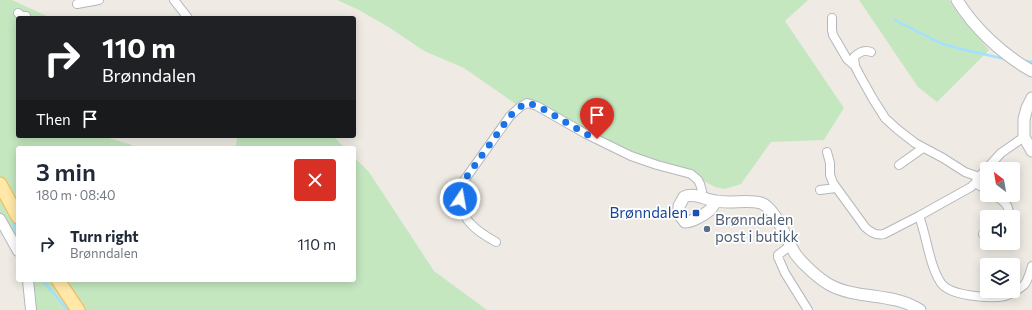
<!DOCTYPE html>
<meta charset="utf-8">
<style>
body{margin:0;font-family:Commissioner,sans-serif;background:#f2f2f3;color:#1f2937;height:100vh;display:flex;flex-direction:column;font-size:15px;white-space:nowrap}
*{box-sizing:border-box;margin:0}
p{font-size:13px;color:#747a83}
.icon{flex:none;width:22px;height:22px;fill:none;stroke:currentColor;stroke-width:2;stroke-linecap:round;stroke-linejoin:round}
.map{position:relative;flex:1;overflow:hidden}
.side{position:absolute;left:16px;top:146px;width:340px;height:136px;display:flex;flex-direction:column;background:#fff;border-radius:4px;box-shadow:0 2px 10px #0003}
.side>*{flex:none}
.top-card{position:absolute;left:16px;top:16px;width:340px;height:122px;border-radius:4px;box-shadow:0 2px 10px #0003;background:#202124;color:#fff;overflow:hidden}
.needle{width:26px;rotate:329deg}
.tools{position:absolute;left:980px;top:162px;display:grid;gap:8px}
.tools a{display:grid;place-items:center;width:40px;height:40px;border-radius:4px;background:#fff;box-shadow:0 2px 10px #0003;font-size:20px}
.pin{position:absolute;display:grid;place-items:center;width:34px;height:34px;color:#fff;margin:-41px -17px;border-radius:50% 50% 50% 0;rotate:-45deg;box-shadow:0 0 4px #0007}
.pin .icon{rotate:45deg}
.me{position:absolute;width:44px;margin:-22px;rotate:12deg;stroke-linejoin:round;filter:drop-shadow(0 0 3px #0008)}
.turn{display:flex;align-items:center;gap:14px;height:84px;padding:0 20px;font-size:18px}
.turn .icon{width:52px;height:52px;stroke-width:2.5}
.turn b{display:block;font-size:28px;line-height:34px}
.then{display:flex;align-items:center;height:38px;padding:0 20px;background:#0003;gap:8px;font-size:15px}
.round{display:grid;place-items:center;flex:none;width:42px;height:42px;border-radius:4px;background:#f2f2f3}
.summary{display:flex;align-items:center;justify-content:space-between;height:68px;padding:0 20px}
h1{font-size:24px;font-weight:600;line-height:30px}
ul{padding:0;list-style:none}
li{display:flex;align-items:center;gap:12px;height:60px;padding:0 20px}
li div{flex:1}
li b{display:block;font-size:15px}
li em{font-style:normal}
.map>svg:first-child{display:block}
.green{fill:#c4e7c0}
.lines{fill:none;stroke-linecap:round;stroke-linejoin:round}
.stream{stroke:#a3e1ff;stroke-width:2.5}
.minor-casing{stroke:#b4b7bb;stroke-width:10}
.tertiary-casing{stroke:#b4b7bb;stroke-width:12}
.secondary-casing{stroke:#b5babe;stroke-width:13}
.primary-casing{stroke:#f5b857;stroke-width:15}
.minor{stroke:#fff;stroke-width:8}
.tertiary{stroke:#fff;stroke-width:10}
.secondary{stroke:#fff;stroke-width:11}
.primary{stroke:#ffe8a8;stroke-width:13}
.route{stroke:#1a73e8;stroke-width:7;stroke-dasharray:0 12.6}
.transit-dot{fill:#1a4fb4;stroke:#fff;stroke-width:1.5}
.service-dot{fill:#5c6f8a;stroke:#fff;stroke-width:1.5}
.labels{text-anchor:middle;stroke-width:3.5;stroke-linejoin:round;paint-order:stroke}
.transit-label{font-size:15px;fill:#164399;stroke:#fff;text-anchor:end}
.service-label{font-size:15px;fill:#4e5e75;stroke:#fff;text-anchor:start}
</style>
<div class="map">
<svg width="1032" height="310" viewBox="0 0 1032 310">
<rect width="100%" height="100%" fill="#efebe4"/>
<path class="green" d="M0 0H12L51 18H18V136H102L129 144 137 148H18V252L0 226Z
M337 0H808L785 21 844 108 824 140 771 142 741 184 725 189 715 187 691 174 657 165 537 106 520 107 464 68 424 51 390 28 359 10Z
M859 0H949L959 15 989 50 937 102 918 87Z
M237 136H333L345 148H236Z
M354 157 369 172 434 271 487 310H30V280H354Z"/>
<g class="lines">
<path class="stream" d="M895 20 940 43 961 49 1005 59
M1024 61 1032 62
M12 218 18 237
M43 280 48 287 68 310"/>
<defs>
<path id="minor" d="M174 0 188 18
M77 4 99 0
M18 13 22 16H26
M832 18V30L833 35 847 59 855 66 859 74 873 99 885 118 897 129 915 143 943 158 965 172 979 177
M855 66 854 57C859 52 864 49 871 52
M827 152 830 163V175L833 183 865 227C870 232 876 236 884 234L919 216 971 187 975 183 979 177 1001 153 1024 137
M899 165 923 148
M975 183 987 190
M820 190 836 188
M994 195C1003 201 1011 205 1008 217
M919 216C927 237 929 265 941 283 950 296 990 299 1005 296 1011 294 1019 289 1024 285 1028 281 1030 272 1032 266
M983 234 987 233
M496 242C487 237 477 231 470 223 463 216 459 201 460 191 460 188 462 185 463 182L510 116 520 107 527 103 537 106 586 134 631 156 657 165 691 174 698 180 700 184 702 191 701 197
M791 245 778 255V257L785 273 808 310"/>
<path id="tertiary" d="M0 219 18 251
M28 280 31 310"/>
<path id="secondary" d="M957 0C974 28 1003 55 1032 71
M1032 98 1027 108 1024 119V137L1032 151
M716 201C714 204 712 208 710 210 704 215 692 222 685 222L679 214V206L684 197C694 192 705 200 716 201 731 204 747 199 761 203 776 208 787 242 796 255 804 265 819 279 830 285 858 300 893 292 920 310"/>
<path id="primary" d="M0 184 18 217
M58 280 78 310"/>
</defs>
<use href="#minor" class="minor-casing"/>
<use href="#tertiary" class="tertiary-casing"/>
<use href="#secondary" class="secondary-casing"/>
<use href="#primary" class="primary-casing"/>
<use href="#minor" class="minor"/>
<use href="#tertiary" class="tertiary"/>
<use href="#secondary" class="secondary"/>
<use href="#primary" class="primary"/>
</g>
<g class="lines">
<path class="route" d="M460 199V189L463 182 510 116 520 107 526 103 538 106 586 134 597 139"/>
</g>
<rect class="transit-dot" x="692" y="209" width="8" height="8" rx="2"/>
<circle class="service-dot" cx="707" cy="229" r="4"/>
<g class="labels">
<g class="transit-label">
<text x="688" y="218">Brønndalen</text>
</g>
<g class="service-label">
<text x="715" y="225">Brønndalen<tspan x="715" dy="17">post i butikk</tspan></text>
</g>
</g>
</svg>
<div class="tools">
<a><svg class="needle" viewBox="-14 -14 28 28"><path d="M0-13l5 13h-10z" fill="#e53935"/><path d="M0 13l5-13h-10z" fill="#747a83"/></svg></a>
<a><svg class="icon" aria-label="sound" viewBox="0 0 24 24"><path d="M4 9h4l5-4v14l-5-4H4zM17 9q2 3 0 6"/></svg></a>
<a><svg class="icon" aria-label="layers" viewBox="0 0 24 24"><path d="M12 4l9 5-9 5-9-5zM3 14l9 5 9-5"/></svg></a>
</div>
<div class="pin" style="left:597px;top:139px;background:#d93025"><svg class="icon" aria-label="arrive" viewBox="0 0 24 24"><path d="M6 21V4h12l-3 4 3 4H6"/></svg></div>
<svg class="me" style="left:460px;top:199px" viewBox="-20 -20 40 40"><circle r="17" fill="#1a73e8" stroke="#fff" stroke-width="3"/><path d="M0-11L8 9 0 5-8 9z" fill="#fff"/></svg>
<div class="top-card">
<div class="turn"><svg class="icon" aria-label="right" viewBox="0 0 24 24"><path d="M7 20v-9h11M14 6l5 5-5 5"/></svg><div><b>110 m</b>Brønndalen</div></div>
<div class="then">Then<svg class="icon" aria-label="arrive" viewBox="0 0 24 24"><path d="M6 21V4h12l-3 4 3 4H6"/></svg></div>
</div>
<section class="side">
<div class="summary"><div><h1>3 min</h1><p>180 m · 08:40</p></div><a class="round" style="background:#d93025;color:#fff"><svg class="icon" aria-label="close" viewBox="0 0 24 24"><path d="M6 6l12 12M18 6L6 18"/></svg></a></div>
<ul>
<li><svg class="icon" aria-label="right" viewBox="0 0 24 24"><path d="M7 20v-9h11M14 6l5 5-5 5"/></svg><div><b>Turn right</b><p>Brønndalen</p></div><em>110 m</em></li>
</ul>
</section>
</div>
